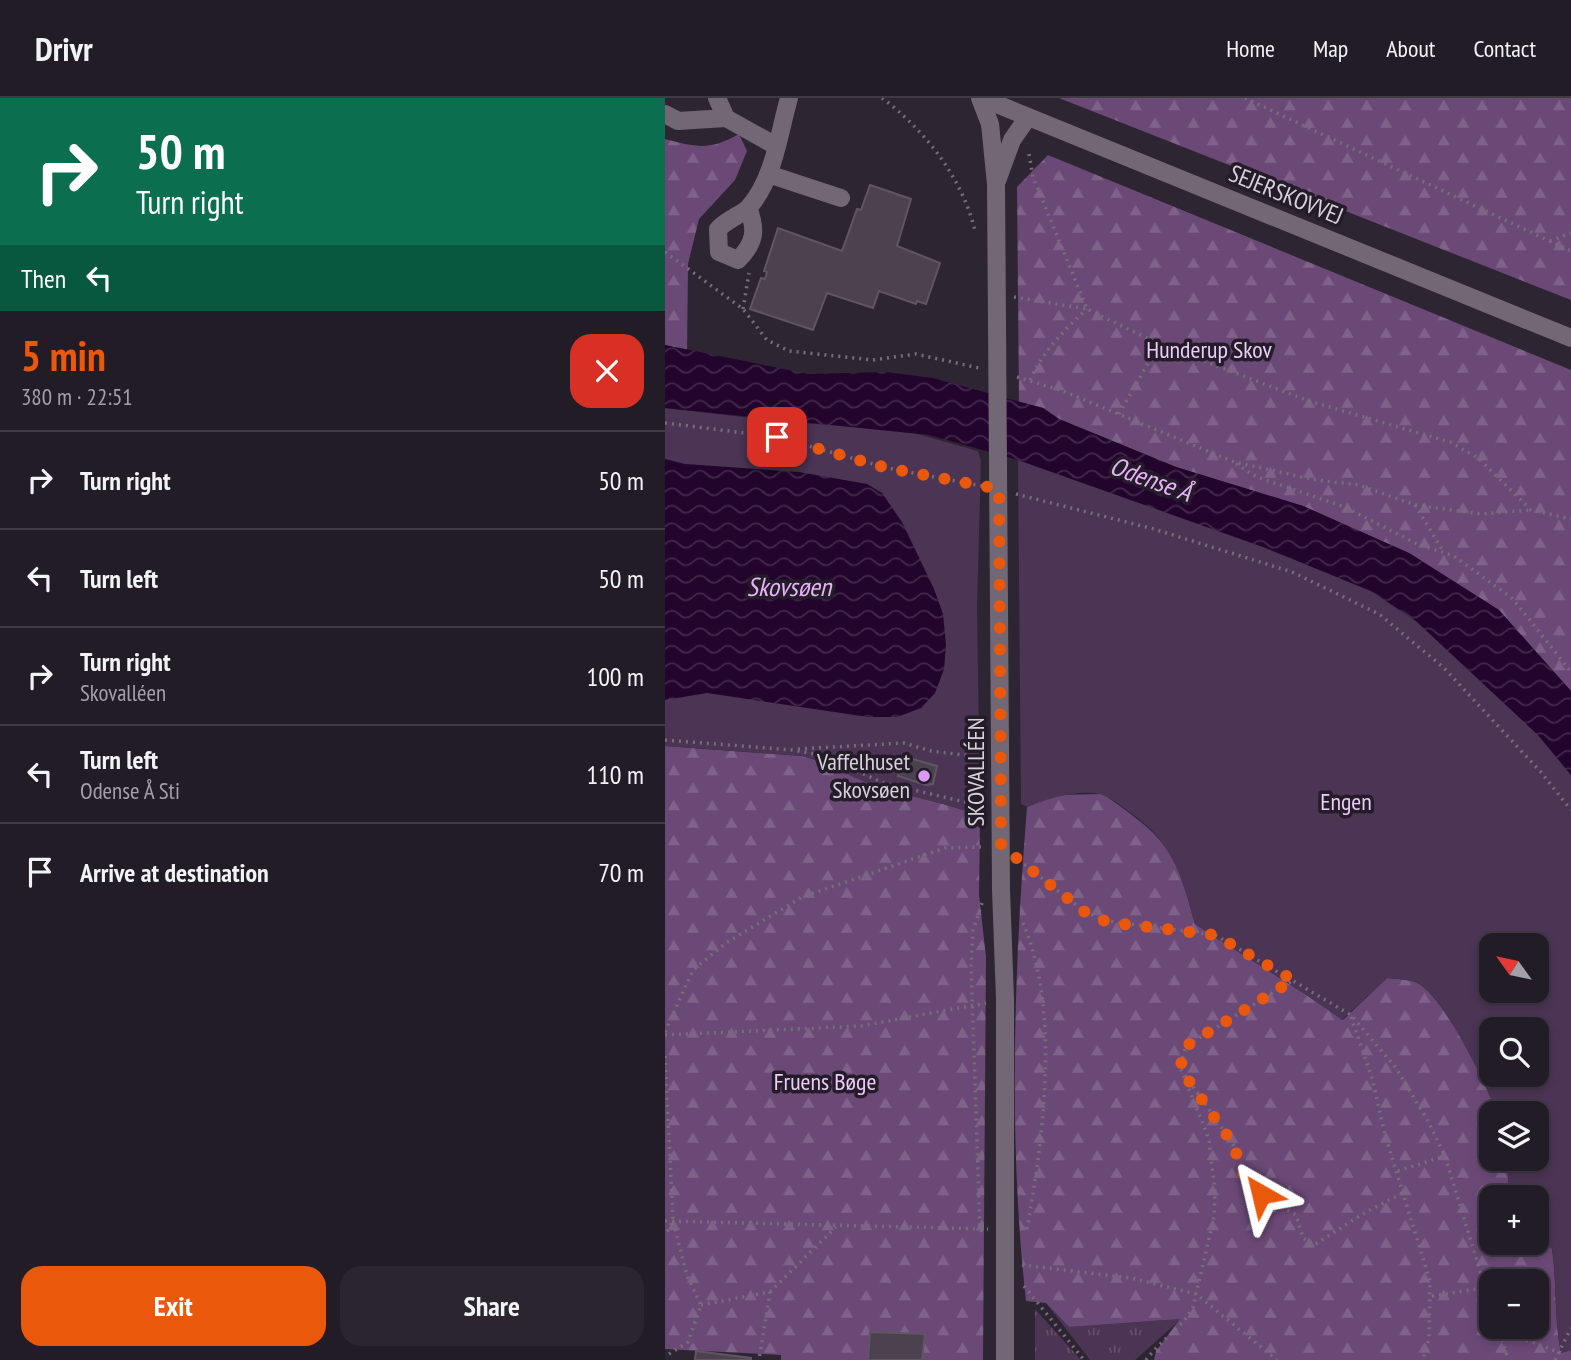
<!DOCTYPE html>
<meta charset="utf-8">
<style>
body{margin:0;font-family:"PT Sans Narrow",sans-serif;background:#2a252e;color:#f1f3f6;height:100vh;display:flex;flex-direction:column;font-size:26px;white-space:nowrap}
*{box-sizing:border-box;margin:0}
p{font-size:23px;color:#a2a1a7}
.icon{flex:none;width:38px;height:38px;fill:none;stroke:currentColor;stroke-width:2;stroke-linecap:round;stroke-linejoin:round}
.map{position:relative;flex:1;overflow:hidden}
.drawer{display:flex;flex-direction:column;background:#221c26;width:665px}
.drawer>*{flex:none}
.top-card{background:#0b6e4f;color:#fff;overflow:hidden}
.needle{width:46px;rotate:303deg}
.tools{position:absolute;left:814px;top:835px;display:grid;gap:14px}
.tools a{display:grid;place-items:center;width:70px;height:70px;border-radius:14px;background:#221c26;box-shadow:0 4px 10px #0003,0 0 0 2px #3f3a43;font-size:35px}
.pin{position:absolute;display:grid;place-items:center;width:60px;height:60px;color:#fff;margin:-30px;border-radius:14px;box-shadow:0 4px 10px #0006}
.me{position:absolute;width:77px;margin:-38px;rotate:323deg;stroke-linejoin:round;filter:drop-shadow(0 0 5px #0008)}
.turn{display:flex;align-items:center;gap:24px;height:147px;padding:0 21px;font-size:32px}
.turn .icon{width:91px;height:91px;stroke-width:2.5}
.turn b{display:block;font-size:49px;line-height:60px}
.then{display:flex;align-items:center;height:66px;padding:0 21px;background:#0003;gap:14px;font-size:26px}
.round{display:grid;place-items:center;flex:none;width:74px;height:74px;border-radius:21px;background:#2a252e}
.summary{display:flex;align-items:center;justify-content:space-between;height:119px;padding:0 21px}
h1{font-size:42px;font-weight:800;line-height:52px;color:#ea580c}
.action{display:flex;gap:14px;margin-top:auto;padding:14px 21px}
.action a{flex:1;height:80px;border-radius:21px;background:#ea580c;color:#fff;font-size:28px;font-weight:800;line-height:80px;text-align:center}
.action a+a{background:#2a252e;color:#f1f3f6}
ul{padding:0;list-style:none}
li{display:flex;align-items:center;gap:21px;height:98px;padding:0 21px;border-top:2px solid #3f3a43}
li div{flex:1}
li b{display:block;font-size:26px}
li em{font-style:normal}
header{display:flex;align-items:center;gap:42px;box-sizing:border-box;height:98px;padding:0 35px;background:#221c26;border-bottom:2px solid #3f3a43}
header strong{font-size:33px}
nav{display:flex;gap:38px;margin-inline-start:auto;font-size:24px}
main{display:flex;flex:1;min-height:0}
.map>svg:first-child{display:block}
.grass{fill:url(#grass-tufts)}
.forest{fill:url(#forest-firs);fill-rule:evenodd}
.park{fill:#4b3454;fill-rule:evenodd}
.water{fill:url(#water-waves)}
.building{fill:#4c424f;stroke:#605563;stroke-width:2}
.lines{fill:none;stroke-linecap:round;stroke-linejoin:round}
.path{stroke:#766e79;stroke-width:3.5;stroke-dasharray:2 5;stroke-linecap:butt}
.minor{stroke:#726775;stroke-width:18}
.route{stroke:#ea580c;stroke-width:12;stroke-dasharray:0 21.6}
.poi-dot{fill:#dc99f4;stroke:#241c28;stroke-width:2.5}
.labels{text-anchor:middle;stroke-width:7;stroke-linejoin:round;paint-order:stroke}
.street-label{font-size:24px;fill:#d7d1d9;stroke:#241c28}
.park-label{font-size:24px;fill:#ecccf8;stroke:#241c28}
.poi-label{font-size:24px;fill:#d7d1d9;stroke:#241c28;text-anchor:end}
.water-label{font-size:26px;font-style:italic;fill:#e7b2fa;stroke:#241c28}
</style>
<header>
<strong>Drivr</strong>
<nav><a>Home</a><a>Map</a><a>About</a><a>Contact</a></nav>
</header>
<main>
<section class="drawer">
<div class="top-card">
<div class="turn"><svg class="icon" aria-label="right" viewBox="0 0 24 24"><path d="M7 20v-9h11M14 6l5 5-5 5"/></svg><div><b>50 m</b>Turn right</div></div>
<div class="then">Then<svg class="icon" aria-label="left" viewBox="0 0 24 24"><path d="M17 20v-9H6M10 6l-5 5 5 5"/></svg></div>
</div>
<div class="summary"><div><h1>5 min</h1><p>380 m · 22:51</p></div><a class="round" style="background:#d93025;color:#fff"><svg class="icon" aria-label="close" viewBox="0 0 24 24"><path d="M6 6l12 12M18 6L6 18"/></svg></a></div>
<ul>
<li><svg class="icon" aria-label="right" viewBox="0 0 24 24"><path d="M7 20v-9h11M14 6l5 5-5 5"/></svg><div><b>Turn right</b></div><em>50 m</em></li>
<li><svg class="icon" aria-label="left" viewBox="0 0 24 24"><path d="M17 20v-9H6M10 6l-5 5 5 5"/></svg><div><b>Turn left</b></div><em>50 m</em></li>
<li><svg class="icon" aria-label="right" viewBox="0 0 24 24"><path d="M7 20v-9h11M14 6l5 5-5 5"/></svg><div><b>Turn right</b><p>Skovalléen</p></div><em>100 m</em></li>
<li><svg class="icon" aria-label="left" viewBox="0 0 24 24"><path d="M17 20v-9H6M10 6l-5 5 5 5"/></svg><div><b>Turn left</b><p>Odense Å Sti</p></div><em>110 m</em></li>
<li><svg class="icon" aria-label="arrive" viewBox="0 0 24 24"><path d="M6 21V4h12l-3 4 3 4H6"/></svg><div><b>Arrive at destination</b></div><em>70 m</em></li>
</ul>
<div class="action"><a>Exit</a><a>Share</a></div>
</section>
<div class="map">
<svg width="906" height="1262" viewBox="0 0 906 1262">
<defs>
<pattern id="grass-tufts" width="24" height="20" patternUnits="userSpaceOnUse" patternTransform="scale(1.75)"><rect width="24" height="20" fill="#4b3454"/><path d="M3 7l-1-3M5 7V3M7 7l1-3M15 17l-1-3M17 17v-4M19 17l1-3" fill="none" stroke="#64506c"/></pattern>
<pattern id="forest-firs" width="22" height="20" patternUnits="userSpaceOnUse" patternTransform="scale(1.75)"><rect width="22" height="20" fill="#6b4977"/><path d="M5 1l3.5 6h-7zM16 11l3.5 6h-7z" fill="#7f628a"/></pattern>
<pattern id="water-waves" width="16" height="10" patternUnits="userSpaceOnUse" patternTransform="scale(1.75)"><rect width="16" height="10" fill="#23042d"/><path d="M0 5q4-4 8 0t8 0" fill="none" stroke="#42284b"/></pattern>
</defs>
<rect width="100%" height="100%" fill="#2e2532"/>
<path class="grass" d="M381 1205 404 1229 516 1221 470 1262H425Z
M370 1211 416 1262H370Z"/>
<path class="forest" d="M394 0H906V202Z
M74 36 82 53 70 82 34 121 23 166 22 253 0 247V41C32 49 44 53 74 36Z
M383 57 906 272V593L834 512 744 455 638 408 511 369 394 321 378 310 354 304 352 89Z
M0 648 137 658C164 665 187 680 214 689 248 699 282 705 315 718L314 797 321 859 318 1262H116V1257L0 1251Z
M438 696C502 741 510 750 530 826 579 859 630 887 678 922L722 880C731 881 745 881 754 886 780 901 821 985 832 1015H826V1060L842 1061 844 1099H826V1144H872V1138L887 1150C892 1186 889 1220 896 1255L906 1252V1262H489L491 1253 515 1221 404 1229 381 1205 361 1203C343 1041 349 872 362 709L391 697ZM826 1183H872V1228H826Z"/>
<path class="park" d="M0 310 120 324 238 332 313 353 316 363 312 508 315 718C282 705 248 699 214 689 187 680 164 665 137 658L0 648Z
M353 362 601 450 706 493 751 523 873 637 906 677V1252L896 1255C889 1220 892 1186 887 1151L872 1138V1099H844L842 1061 872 1060V1015H832C821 985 780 901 754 886 745 881 731 881 722 880L677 922C630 887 579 859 530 826 516 775 508 744 463 713 456 708 448 701 440 698 420 689 381 701 362 709L356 706ZM826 847H872V892H826ZM826 931H872V976H826Z"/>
<path class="water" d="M0 247 143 276 221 274 268 280 378 310 394 321 511 369 638 408 744 455 834 512 906 593V677L873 637 751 523 706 493 601 450 353 362 264 337 0 310Z
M0 361 20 366 134 374 202 386 217 395 237 424 269 491 278 516 281 547 279 571 270 595 256 610 232 619H203L42 595 0 602Z"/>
<path class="building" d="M205 87 246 101 232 148 275 165 261 206 252 203 251 206 214 193 208 210 162 195 148 232 85 211 96 180 100 181 102 174 99 173 113 130 177 153 192 111 196 112Z
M244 660 272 668 268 686 261 687 233 678 237 661 243 662Z
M205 1234 260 1236 257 1262H203Z
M31 1253 86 1260V1262H30Z"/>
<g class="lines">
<path class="path" d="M217 0C260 32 298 81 310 133
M580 0 906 153
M364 56 368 79 422 211 494 246 644 303 785 344 813 360 866 412 906 421
M885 143 906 135
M0 154 78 211 102 242 124 253 208 262 251 256 314 270
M349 199 422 211
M78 211 84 175
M352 279 398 293 569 364 651 382 694 387 750 407 816 416 866 412
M365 282C379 252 399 232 422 211
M454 316 494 246
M0 325 112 339 222 370 317 388
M571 366 592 379 680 409 752 446 789 458 848 501 906 574
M351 396 489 431 627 474 714 516 779 570 875 673 906 712
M750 407 778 453
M0 642 128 652 155 657 219 685 317 708
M133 651 239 645 266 653 316 659
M354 762 420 814 442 823 550 837 686 917 731 970 763 1023 780 1058 826 1209
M317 805 308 833 306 866 315 1131 320 1137
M358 825C396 913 378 1044 361 1136
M686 919 707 980 720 1037 765 1183 764 1240 758 1262
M0 934 28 872 61 845 137 799 280 750 316 749
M0 937 196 928 321 905
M0 958 8 1122 0 1138
M520 977 568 1046 582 1087 631 1117 638 1140 649 1147 701 1114 738 1095
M733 1073 780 1058
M0 1123 323 1131
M357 1167 466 1180 531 1196 612 1262
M359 1188 419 1262
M105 1194 171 1129
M767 1198 818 1190
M36 1207 105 1194 94 1262
M834 1228 843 1262
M835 1232 896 1255
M4 1256 23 1244 36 1207 22 1178 8 1122
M481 1262C495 1243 518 1229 528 1209L549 1119 550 1094 544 1041 515 969 521 948 627 883
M890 1262 906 1230"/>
<path class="minor" d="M52 0 61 20
M315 0 325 26 331 86 336 792 340 901V1262
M317 0 906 240
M0 16 13 23 61 20 111 48
M103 76 176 100
M332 83 347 42 363 19
M83 110C92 132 90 145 73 162L54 154 53 131C64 120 78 116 84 109 109 81 114 35 124 0"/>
</g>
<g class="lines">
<path class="route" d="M112 339 222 370 334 391 336 748 420 814 442 824 550 837 628 882 521 948 515 970 568 1046 582 1087 596 1096"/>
</g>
<circle class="poi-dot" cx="259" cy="678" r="7"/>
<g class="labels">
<g class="street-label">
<text transform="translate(621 97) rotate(22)" y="8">SEJERSKOVVEJ</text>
<text transform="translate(311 674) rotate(-90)" y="8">SKOVALLÉEN</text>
</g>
<g class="park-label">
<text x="544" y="260">Hunderup Skov</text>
<text x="681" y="712">Engen</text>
<text x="160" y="992">Fruens Bøge</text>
</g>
<g class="poi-label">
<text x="245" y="672">Vaffelhuset<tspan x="245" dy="28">Skovsøen</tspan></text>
</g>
<g class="water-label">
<text transform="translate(486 381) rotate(20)" y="9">Odense Å</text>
<text x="124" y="498">Skovsøen</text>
</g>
</g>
</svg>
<div class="tools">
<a><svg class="needle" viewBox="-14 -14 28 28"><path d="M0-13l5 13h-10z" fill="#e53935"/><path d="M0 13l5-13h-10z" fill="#a2a1a7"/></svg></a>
<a><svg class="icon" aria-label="search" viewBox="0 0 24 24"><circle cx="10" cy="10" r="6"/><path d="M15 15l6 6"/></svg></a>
<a><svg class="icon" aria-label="layers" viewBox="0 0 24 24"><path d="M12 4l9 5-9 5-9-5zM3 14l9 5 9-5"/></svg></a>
<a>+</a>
<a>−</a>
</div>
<div class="pin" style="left:112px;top:339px;background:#d93025"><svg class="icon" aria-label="arrive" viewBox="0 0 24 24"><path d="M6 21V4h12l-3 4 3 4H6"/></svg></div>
<svg class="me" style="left:596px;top:1096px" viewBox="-20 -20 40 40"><path d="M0-17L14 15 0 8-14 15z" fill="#ea580c" stroke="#fff" stroke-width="4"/></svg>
</div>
</main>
